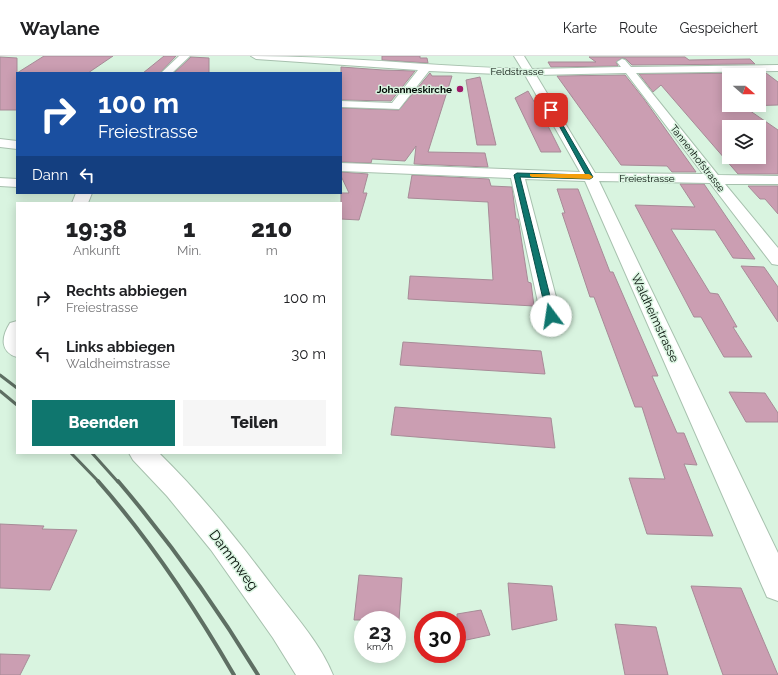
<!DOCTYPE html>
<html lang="de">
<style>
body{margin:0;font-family:Raleway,sans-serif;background:#f6f6f6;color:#202124;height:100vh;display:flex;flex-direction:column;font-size:15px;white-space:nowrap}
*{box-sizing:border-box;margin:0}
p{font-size:13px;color:#757577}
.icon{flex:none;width:22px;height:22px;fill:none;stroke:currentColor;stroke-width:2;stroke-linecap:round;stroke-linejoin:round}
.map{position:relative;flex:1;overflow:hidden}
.details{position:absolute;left:16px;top:146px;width:326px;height:252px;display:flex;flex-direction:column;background:#fff;border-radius:0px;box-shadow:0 2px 10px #0003}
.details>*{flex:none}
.top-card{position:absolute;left:16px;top:16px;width:326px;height:122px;border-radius:0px;box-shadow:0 2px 10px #0003;background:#1a4fa0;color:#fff;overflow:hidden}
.needle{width:26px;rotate:110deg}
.tools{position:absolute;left:722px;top:12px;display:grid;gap:8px}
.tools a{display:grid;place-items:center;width:44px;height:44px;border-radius:0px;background:#fff;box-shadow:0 2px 10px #0003;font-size:20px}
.speed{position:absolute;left:354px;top:555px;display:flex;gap:8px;font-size:20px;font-weight:700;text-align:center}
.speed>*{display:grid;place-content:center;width:52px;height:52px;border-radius:50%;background:#fff;box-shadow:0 2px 10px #0003;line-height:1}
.speed small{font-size:10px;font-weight:400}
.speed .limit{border:6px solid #d22;background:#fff;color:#111}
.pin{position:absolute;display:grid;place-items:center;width:34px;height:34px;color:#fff;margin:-17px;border-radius:8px;box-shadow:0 2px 6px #0006}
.me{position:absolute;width:44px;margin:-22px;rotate:346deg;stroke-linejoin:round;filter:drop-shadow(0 0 3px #0008)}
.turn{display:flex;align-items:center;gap:14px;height:84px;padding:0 16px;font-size:18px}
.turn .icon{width:52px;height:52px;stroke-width:2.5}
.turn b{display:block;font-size:28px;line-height:34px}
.then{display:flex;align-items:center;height:38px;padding:0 16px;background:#0003;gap:8px;font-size:15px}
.eta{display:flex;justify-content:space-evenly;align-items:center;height:68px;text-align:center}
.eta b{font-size:24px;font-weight:800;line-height:28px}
.button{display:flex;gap:8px;margin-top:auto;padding:8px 16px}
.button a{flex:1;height:46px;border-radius:0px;background:#0f766e;color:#fff;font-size:16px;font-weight:800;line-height:46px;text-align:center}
.button a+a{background:#f6f6f6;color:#202124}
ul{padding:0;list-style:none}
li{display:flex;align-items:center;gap:12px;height:56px;padding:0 16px}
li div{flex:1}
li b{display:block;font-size:15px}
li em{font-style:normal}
header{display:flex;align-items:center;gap:24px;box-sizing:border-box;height:56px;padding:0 20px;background:#fff;border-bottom:1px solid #e0e0e0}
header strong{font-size:19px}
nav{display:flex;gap:22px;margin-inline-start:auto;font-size:14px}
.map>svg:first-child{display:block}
.building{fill:#cb9eb2;stroke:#a78b97;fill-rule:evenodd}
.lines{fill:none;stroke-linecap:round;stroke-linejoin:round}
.street-casing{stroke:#a7c1ae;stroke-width:2}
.street{fill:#fff;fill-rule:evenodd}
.rail-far1{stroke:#5e6f63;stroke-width:3}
.rail{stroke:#5e6f63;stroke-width:4}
.route{fill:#0f766e;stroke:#0a4d48}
.slow{fill:#f59e0b}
.poi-dot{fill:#9f1a6a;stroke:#d9f4e0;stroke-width:1.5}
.labels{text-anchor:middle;stroke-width:3;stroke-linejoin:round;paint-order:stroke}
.far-street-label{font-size:10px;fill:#050e08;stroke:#d9f4e0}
.far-poi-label{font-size:10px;font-weight:bold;fill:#050e08;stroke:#d9f4e0;text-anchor:end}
.street-label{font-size:12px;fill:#050e08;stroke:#d9f4e0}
.near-street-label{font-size:14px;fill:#050e08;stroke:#d9f4e0}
</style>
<header>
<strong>Waylane</strong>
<nav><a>Karte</a><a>Route</a><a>Gespeichert</a></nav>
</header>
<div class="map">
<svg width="778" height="619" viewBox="0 0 778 619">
<rect width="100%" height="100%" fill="#d9f4e0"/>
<path class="building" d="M44 0H113L88 17H17V54H0V1L17 2V17Z
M164 0H176L160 17H143Z
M382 0H420V2H427L428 7 382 4Z
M191 1 209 2V17H174Z
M589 1H685L689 4 750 3 755 8 632 9 626 3 622 2 616 6 618 10 551 11 548 6H596Z
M341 11 383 14 415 15 391 45 341 44Z
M430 17 432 20H452L428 96 485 97 488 111 414 108 416 90 405 105 372 103 371 107 341 106V52L399 54Z
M766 17 778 26V49L743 50 778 74V118H738L661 29 653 36 639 18ZM729 19H759V49H729ZM729 71H759V101H729Z
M625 19 644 43 696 116H672L667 110 621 109 557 20Z
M480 21 496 89H477L466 24Z
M528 35 549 72 561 96H541L515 42Z
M341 116 368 118 363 137H367L359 164 341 163V137H349L341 120Z
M412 119 489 123 491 130 512 131 516 163H518L519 168 528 226 531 227 534 250 408 243 410 220 493 224 488 146 408 142Z
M680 128H704L755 203 733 202 715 174 671 173 710 237 718 238 737 271H733L752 301H724L701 261H694L635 149 695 151Z
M748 130H778V158L765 143H760Z
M557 133H578L610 216H613L658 320H652L677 377H684L697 409 684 408 713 480 647 478 629 422 665 423 642 351H635L594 241H590L562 157H565Z
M741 210 764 211 778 231V266Z
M403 286 541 295 545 318 400 309Z
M729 336 765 337 778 357V366H746Z
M395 351 551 362 555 392 391 379Z
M0 468 44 470 42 473 77 474 50 534 0 532Z
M359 519 402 522 399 564H354Z
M508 527 552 530 557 564 512 574Z
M691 530 741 532 778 619H723Z
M481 554 490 579 457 586V558Z
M615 568 656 571 668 619H625Z
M0 598 30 599 20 619H0Z"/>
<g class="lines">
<defs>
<path id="street" d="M179 0H190L172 17H161Z
M251 0C341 0 431 10 522 13L514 0H524L532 13 621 11 617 6 622 3 625 4 631 11 778 9V15L636 17 718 119 778 120V128H725L778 192V209L772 208 710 127 599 125 778 497V545L767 541 585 125 525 123 561 260 558 264 551 266 544 264 541 260 511 122 341 115V107L580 116 525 19 429 15 399 53 341 51V45L392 47 418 14 256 3ZM626 17 703 118 595 117 536 19Z
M0 83 17 85V93L0 91Z
M0 122 17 123V131L0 130Z
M76 137H92L88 147H72Z
M17 265V301C0 296 1 281 10 267Z
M129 397H159C203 440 240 487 277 536 297 562 321 589 333 619H296L273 582 211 494 167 440 133 404Z"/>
</defs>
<use href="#street" class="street-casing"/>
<use href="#street" class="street"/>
<path class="rail-far1" d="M0 319 17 332
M0 335 17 349
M71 397 99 426
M92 397 118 426"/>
<path class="rail" d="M98 425C151 485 194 550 234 619
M118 425C170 486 216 550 258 619"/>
</g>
<path class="route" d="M550 53 554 54 593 121 590 123 520 121 555 260 551 262 547 260 514 119 517 117 586 119Z"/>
<path class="slow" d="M530 118H589L593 121 590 123 532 121 530 120Z"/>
<circle class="poi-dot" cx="460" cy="33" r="4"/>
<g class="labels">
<g class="far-street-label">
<text x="517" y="19">Feldstrasse</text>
<text transform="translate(698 102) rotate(52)" y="4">Tannenhofstrasse</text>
<text x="647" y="126">Freiestrasse</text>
</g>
<g class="far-poi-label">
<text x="452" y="37">Johanneskirche</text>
</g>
<g class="street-label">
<text transform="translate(655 262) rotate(65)" y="4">Waldheimstrasse</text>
</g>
<g class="near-street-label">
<text transform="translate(234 504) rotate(53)" y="5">Dammweg</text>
</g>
</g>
</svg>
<div class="tools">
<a><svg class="needle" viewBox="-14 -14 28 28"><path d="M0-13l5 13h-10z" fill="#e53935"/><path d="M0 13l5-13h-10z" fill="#757577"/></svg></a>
<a><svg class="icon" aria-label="layers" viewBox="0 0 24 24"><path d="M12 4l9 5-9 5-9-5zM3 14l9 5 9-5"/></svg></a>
</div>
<div class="speed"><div>23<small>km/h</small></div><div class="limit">30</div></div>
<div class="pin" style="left:551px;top:54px;background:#d93025"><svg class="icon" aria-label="arrive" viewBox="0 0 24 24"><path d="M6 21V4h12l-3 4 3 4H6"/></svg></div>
<svg class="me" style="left:551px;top:260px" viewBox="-20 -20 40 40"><circle r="19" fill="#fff"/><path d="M0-13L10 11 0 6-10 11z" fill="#0f766e"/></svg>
<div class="top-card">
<div class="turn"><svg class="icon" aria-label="right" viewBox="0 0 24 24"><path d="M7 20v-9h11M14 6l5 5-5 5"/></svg><div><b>100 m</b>Freiestrasse</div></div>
<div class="then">Dann<svg class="icon" aria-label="left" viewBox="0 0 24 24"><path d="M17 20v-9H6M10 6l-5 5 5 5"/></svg></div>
</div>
<section class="details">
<div class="eta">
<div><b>19:38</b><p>Ankunft</p></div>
<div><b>1</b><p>Min.</p></div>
<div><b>210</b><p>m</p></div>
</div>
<ul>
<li><svg class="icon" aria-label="right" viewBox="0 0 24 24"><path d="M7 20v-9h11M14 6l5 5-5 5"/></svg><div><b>Rechts abbiegen</b><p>Freiestrasse</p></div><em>100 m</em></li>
<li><svg class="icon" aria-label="left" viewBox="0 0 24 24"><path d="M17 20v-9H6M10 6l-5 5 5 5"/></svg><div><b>Links abbiegen</b><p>Waldheimstrasse</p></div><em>30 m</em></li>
</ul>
<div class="button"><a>Beenden</a><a>Teilen</a></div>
</section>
</div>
